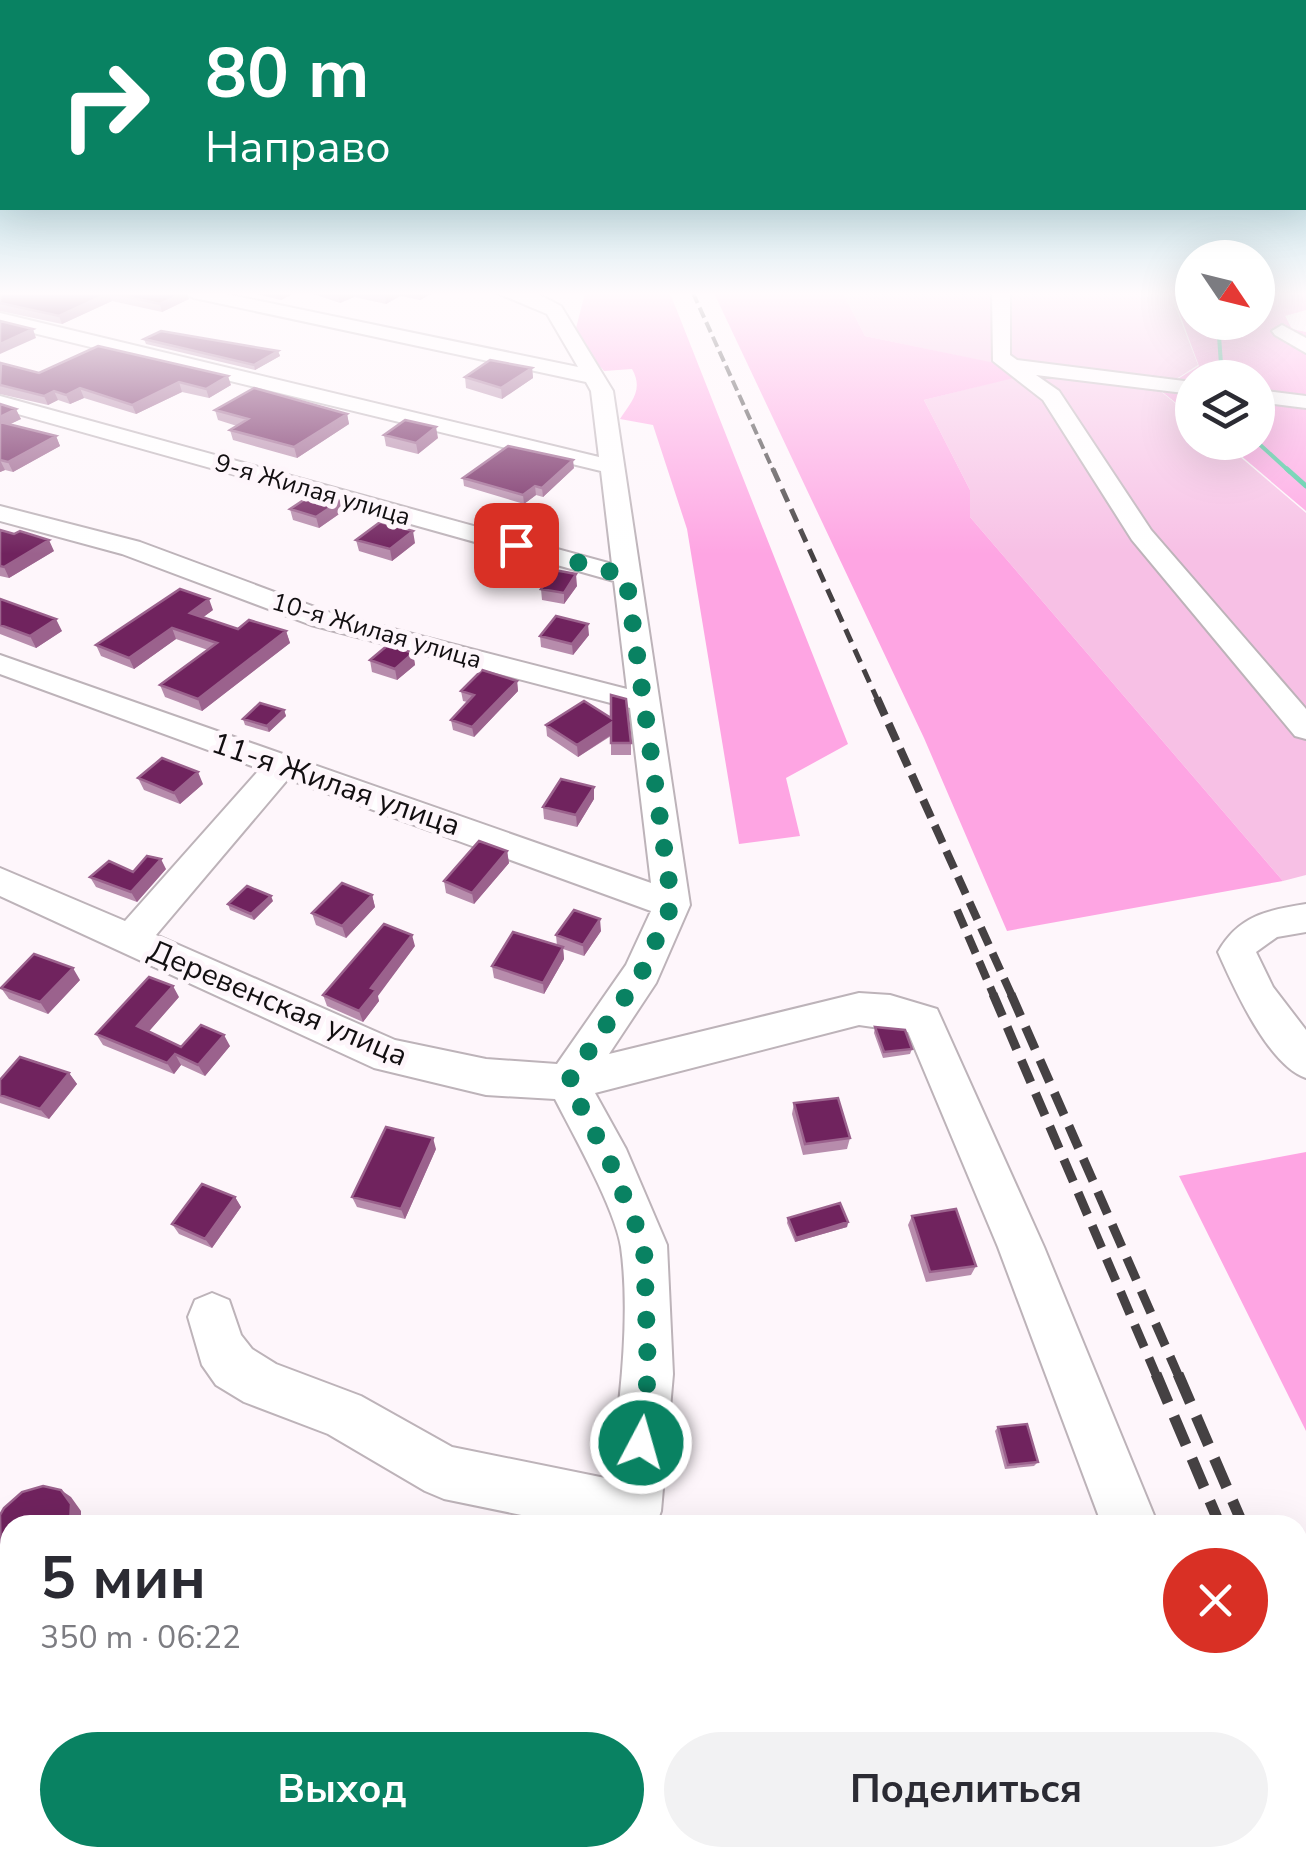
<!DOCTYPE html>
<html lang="ru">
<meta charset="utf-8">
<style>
body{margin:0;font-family:"Nunito Sans",sans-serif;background:#f2f2f3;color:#2b2b33;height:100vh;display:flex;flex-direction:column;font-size:38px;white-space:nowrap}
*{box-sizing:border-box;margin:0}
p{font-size:32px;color:#7c7c81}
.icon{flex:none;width:55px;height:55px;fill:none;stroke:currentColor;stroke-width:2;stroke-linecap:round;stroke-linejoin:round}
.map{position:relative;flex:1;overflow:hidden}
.details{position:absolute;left:0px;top:1515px;width:1308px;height:352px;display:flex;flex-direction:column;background:#fff;border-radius:30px 30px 0 0;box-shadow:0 10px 40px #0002}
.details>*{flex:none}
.top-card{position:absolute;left:0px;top:0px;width:1308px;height:210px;box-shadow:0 10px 40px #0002;background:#098262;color:#fff;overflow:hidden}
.needle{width:65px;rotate:125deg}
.buttons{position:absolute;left:1175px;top:240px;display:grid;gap:20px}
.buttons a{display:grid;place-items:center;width:100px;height:100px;border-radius:50%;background:#fff;box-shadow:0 10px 40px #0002;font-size:50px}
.pin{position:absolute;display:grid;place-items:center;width:85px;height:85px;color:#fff;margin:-42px;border-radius:20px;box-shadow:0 5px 15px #0006}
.me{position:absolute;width:110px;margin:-55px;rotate:6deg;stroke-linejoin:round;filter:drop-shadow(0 0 8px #0008)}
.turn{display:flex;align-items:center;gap:35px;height:210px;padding:0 40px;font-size:45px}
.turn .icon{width:130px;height:130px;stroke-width:2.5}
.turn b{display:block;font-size:70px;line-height:85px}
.round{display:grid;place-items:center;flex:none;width:105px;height:105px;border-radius:52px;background:#f2f2f3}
.headline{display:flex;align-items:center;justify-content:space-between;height:170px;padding:0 40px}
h1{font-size:60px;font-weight:700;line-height:75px}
.primary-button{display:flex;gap:20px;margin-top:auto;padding:20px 40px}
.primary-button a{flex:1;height:115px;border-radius:60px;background:#098262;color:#fff;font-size:40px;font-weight:700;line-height:115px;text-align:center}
.primary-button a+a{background:#f2f2f3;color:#2b2b33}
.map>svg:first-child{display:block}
.green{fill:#f7c0e5}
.forest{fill:#fea5e3}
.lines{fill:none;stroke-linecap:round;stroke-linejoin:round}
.stream-far1{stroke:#44c79c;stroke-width:4}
.stream{stroke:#44c79c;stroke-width:5}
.minor-casing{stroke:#bdb3b9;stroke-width:4}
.minor{fill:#fff;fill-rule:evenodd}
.rail-far4{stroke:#454143;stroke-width:4;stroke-dasharray:11 5;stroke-linecap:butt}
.rail-far3{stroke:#454143;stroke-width:5;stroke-dasharray:14 8;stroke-linecap:butt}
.rail-far2{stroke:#454143;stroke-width:8;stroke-dasharray:19 9;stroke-linecap:butt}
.rail-far1{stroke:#454143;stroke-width:9;stroke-dasharray:24 12;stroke-linecap:butt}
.rail{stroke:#454143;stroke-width:11;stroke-dasharray:31 15;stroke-linecap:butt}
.wall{fill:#b78cac}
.shaded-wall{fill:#9b628d}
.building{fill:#70235e;stroke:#9b628d;stroke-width:2.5}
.route{stroke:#098262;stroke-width:18;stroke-dasharray:0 32.4}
.labels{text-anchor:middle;stroke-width:10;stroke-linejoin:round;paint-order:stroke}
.far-street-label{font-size:25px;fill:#120f11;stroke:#fef6fb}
.street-label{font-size:30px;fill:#120f11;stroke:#fef6fb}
</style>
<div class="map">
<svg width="1306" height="1867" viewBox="0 0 1306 1867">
<rect width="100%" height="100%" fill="#fef6fb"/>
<path class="green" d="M843 293H1170L1198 365 1159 390 1192 417V442L1224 443 1306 513V875L1283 881 970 517V490L924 400 1035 372 865 336Z"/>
<path class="forest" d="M585 293H670L848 744 786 778 800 836 739 844 687 529 653 425 620 419C631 402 644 390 632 369L604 371 574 336Z
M714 293H843L865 336 1038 372 924 400 970 490V517L1283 881 1007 931 924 738Z
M1172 293H1192V322H1258V293H1306V310L1285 316 1292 329 1306 332V511L1226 443 1258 442V378H1192V416L1160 390 1199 366Z
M1306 1152V1431L1179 1176Z"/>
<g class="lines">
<path class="stream-far1" d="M1218 322 1222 378
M1257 442 1290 472"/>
<path class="stream" d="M1287 469 1306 486"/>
<defs>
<path id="minor" d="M185 293H221L578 367 547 314 497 293H536L561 306 613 391 690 905 656 983 609 1054 859 993 890 995 937 1009 1044 1247 1158 1525H1102L998 1247 908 1032 859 1025 595 1093 626 1149 667 1245 673 1374 661 1511 656 1525H570L444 1499 425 1491 328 1434 244 1402 216 1385 202 1365 188 1317 195 1300 212 1293 229 1300 241 1335 252 1349 276 1364 361 1396 452 1447 610 1479C619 1408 631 1319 621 1247 615 1209 574 1136 555 1099L486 1095 374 1068 0 896V868L125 921 260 769 0 674V655L651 883 630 708 311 625 122 554 0 521V506L140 542 331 613 627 689 614 581 0 409V396L612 564 601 471 0 325V313L599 457 591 391 586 382 194 298ZM288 779 651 911 626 965 557 1064 486 1059 395 1040 156 935Z
M992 293H1010V355L1017 360 1192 382V394L1036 375 1059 391 1151 530 1306 709V739L1295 736 1132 540 1043 400 993 361Z
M1282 325 1306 338V353L1275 335 1272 331Z
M1258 390 1306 396V408L1258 402Z
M1306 904V932L1277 937 1256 952 1273 987 1306 1030V1078C1268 1065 1234 988 1218 952 1238 916 1267 910 1306 904Z
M10 1669V1739L0 1743V1673Z
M453 1858H519L515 1867H449Z
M1228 1858H1293L1297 1867H1231Z"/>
</defs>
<use href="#minor" class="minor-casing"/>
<use href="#minor" class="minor"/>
<path class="rail-far4" d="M693 293 774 472"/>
<path class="rail-far3" d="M773 469 878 701"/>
<path class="rail-far2" d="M877 698 1012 996
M957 910 994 996"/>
<path class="rail-far1" d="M993 994 1157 1377
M1011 994 1179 1377"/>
<path class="rail" d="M1156 1374 1220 1525
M1178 1374 1243 1525
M1298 1648 1306 1668
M1298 1706 1306 1726"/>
</g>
<path class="wall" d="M6 293H187L189 299 162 312 112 301 62 324 0 311V295Z
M252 293H294L281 300Z
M310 293H433L420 300 400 296 386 304 354 297 340 303Z
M144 339 278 351 280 356 255 370 146 344Z
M0 363 39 373 231 385 209 398 182 392 136 414 84 398 70 404 58 400 48 405 0 394Z
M532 368 533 378 502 399 466 388 465 377Z
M0 404 21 419 10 424 56 436 60 446 13 472 5 470 0 472Z
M215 410 347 414 349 424 297 458 233 440 230 430 237 426 218 420Z
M384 435 438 438 418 454 386 446Z
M574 468 543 497 536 495 524 504 464 486 463 478Z
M340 501 342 512 319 528 293 520 290 509Z
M0 530 54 551 9 578 0 576Z
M356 540 415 543 392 561 359 551Z
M577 586 564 604 542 600 541 589Z
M0 599 62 631 36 648 0 634Z
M213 610 203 617 238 629 286 631 290 643 202 711 165 697 160 685 208 650 176 639 134 669 101 656 96 645Z
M589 635 573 655 541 647 540 636Z
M413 653 415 665 397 680 372 672 370 660Z
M517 681 518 691 474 737 453 730 451 720 467 702 463 701 461 691Z
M584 701 631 743V755H611V736L578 757 547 736 546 725Z
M284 710 286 716 269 732 245 725 243 719Z
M138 778 203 784 180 804 144 790Z
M594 787V799L577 827 544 819 543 807Z
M507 851 509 863 474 904 446 893 444 881Z
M166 869 137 902 96 887 90 877Z
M372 895 375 907 346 938 316 925 312 913Z
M273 901 254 920 230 910 228 904Z
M601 931 584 956 563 949 564 959 544 994 494 978 492 966 557 946 556 935Z
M415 946 377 996 379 1001 363 1022 327 1006 323 995Z
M80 980 48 1014 9 999 1 988Z
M179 997 149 1031 181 1047 230 1046 205 1076 181 1065 174 1074 103 1045 96 1034Z
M875 1027 912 1049 910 1054 883 1058 874 1033Z
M69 1073 77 1084 49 1119 0 1103V1080Z
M794 1103 850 1138 847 1149 803 1155 792 1114Z
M436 1149 405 1219 357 1207 352 1197Z
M235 1197 241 1207 212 1248 179 1234 172 1224Z
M912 1216 976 1266 971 1275 926 1282 908 1225Z
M788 1218 848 1222 847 1227 795 1242 787 1223Z
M998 1427 1038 1462 1034 1466 1005 1469 995 1431Z
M969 1858H1029L1032 1867H971Z"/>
<path class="shaded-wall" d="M109 293 112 301 62 324 59 316Z
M183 293H187L189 299 162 312 160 304Z
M279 293H294L281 300Z
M342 293H354V297L340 303 338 295Z
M390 293H400V296L386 304 385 296Z
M419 293H433L420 300Z
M33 329 36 338 0 354V344Z
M278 351 280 356 255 370 254 365Z
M532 368 533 378 502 399 501 388Z
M228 376 231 385 209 398 206 389Z
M179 382 182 392 136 414 132 405Z
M80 388 84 398 70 404 66 395Z
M54 391 58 400 48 405 44 396Z
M16 409 21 419 0 429V417Z
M347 414 349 424 297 458 294 447Z
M436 427 438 438 418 454 416 443Z
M56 436 60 446 13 472 8 462Z
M0 460 5 470 0 472Z
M573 460 574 468 543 497 542 488Z
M535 486 536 495 524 504 523 495Z
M340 501 342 512 319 528 316 517Z
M413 531 415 543 392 561 390 549Z
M49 540 54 551 9 578 4 567Z
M576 574 577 586 564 604V593Z
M209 599 213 610 194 624 190 613Z
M56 619 62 631 36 648 30 636Z
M588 624 589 635 573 655 572 644Z
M172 628 176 639 134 669 129 658Z
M286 631 290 643 202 711 198 699Z
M413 653 415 665 397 680 395 669Z
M517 681 518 691 474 737 472 727Z
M284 710 286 716 269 732 267 726Z
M611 723V735L578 757 577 745Z
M198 772 203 784 180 804 174 793Z
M594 787V799L577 827 576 815Z
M507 851 509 863 474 904 472 893Z
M161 859 166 869 137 902 131 892Z
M372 895 375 907 346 938 342 926Z
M271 896 273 901 254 920 251 914Z
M600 919 601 931 584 956 583 945Z
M412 935 415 946 378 996 379 1001 363 1022 359 1011 371 988Z
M563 947 564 959 544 994 543 983Z
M73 968 80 980 48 1014 40 1002Z
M173 986 179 997 144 1037 137 1026Z
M224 1035 230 1046 205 1076 198 1065Z
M175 1054 181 1065 174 1074 167 1063Z
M69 1073 77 1084 49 1119 40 1109Z
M433 1138 436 1149 405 1219 401 1209Z
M235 1197 241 1207 212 1248 205 1239Z
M848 1222 847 1227 795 1242 796 1238Z
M61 1490 71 1497 81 1511V1525H70Z"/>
<path class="building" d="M6 293H109L59 316 0 303V295Z
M111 293H183L160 304Z
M0 321 33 329 0 344Z
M161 331 278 351 254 365 144 339Z
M98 346 228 376 206 389 179 382 132 405 80 388 66 395 54 391 44 396 0 385 1 363 39 373Z
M490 360 532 368 501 388 465 377Z
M254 388 347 414 294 447 230 430 248 419 215 410Z
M0 404 16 409 0 417Z
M405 420 436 427 416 443 384 435Z
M0 422 56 436 8 462 0 460Z
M508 446 573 460 542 488 535 486 523 495 463 478Z
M314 493 340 501 316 517 290 509Z
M380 522 413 531 390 549 356 540Z
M0 530 14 534 20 531 49 540 4 567 0 566Z
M554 570 576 574 564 593 541 589Z
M180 589 209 599 190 613 238 629 249 620 286 631 198 699 160 685 217 643 172 628 129 658 96 645Z
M0 599 56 619 30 636 0 625Z
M556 616 588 624 572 644 540 636Z
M388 645 413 653 395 669 370 660Z
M482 670 517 681 472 727 451 720 474 695 461 691Z
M611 695 626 699 631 743H611V723L577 745 546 725 584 701 611 718Z
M260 703 284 710 267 726 243 719Z
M162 758 198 772 174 793 138 778Z
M561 779 594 787 576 815 543 807Z
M479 841 507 851 472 893 444 881Z
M147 856 161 859 131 892 90 877 109 861 133 872Z
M342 883 372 895 342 926 312 913Z
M247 886 271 896 251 914 228 904Z
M574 910 600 919 583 945 556 935Z
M384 924 412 935 371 988 376 990 359 1011 323 995Z
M513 932 563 947 543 983 492 966Z
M34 954 73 968 40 1002 1 988Z
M149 977 173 986 137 1026 181 1047 201 1025 224 1035 198 1065 175 1054 167 1063 96 1034Z
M875 1027 905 1030 912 1049 884 1052Z
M20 1057 69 1073 40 1109 0 1095V1080Z
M838 1098 850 1138 805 1144 794 1103Z
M386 1127 433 1138 401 1209 352 1197Z
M202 1184 235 1197 205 1239 172 1224Z
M840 1203 848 1222 796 1238 788 1218Z
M956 1209 976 1266 930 1272 912 1216Z
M1027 1424 1038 1462 1008 1465 998 1427Z
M43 1486 61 1490 71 1504 70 1525H10V1569L1 1566 0 1515 4 1508 22 1492Z
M976 1858H1029L1032 1867H978Z"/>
<linearGradient id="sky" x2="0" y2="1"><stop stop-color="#66bcca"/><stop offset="0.53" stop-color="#fffbfd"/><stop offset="1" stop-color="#fffbfd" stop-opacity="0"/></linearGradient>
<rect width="1306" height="554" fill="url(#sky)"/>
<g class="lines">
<path class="route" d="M516 545 626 576 672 904 642 972 568 1082 610 1162 644 1245 648 1374 641 1443"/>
</g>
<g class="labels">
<g class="far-street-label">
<text transform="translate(313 489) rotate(16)" y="9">9-я Жилая улица</text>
<text transform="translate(377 630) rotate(16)" y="9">10-я Жилая улица</text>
</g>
<g class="street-label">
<text transform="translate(336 784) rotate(19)" y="10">11-я Жилая улица</text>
<text transform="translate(278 1003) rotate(23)" y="10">Деревенская улица</text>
</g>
</g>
</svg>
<div class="buttons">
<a><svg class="needle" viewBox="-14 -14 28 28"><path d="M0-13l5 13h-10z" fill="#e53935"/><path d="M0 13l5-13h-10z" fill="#7c7c81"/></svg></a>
<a><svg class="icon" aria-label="layers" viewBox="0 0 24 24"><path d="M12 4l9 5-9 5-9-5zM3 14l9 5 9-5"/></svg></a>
</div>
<div class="pin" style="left:516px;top:545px;background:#d93025"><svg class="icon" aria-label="arrive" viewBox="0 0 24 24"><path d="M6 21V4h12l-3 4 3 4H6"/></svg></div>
<svg class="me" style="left:641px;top:1443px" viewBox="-20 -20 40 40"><circle r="17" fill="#098262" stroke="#fff" stroke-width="3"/><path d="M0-11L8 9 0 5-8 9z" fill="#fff"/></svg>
<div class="top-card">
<div class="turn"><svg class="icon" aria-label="right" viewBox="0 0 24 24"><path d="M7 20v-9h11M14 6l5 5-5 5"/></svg><div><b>80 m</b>Направо</div></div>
</div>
<section class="details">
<div class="headline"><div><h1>5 мин</h1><p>350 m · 06:22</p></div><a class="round" style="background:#d93025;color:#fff"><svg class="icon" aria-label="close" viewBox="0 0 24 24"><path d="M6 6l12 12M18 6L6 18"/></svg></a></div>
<div class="primary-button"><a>Выход</a><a>Поделиться</a></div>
</section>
</div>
